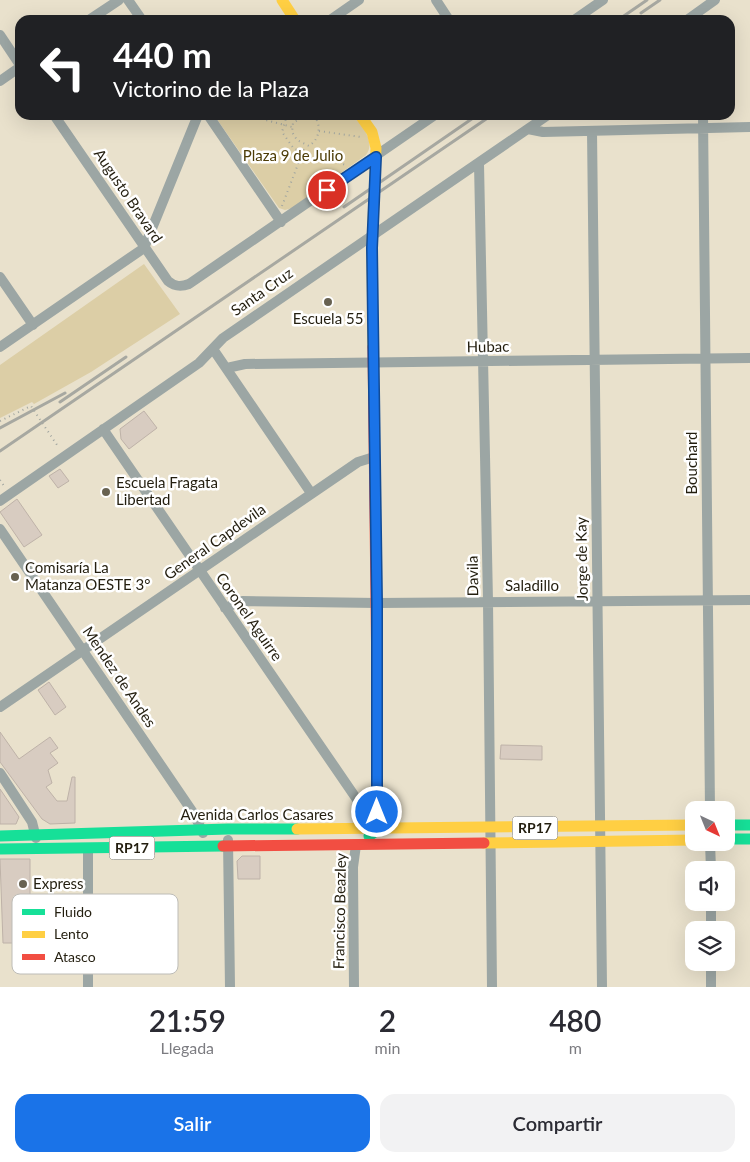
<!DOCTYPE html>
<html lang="es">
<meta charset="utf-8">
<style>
body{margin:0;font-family:Lato,sans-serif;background:#f2f2f3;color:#2b2b33;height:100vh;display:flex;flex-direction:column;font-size:19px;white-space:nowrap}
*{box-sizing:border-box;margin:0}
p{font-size:16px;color:#7c7c81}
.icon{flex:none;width:28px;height:28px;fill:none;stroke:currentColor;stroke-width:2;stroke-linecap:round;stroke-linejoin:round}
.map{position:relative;height:987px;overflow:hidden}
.panel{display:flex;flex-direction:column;background:#fff;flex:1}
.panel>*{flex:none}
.hud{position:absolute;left:15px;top:15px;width:720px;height:105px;border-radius:15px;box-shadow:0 5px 20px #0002;background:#202124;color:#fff;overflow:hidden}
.needle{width:32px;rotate:137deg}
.tools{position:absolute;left:685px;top:801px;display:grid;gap:10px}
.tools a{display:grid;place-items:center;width:50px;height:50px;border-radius:10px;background:#fff;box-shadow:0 5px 20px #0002;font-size:25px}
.pin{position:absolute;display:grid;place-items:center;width:42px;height:42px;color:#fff;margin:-21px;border:2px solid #fff;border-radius:50%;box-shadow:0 1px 5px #0007}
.me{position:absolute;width:55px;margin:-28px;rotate:0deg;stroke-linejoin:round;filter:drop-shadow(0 0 4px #0008)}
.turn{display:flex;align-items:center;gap:18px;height:105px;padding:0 15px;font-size:22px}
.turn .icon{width:65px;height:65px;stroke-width:2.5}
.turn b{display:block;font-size:35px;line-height:42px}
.eta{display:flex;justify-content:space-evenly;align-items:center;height:85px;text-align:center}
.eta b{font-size:30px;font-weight:600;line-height:35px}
.primary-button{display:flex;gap:10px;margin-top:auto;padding:10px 15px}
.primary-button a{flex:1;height:58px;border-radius:15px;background:#1a73e8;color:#fff;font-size:20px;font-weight:600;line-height:58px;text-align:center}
.primary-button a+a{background:#f2f2f3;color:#2b2b33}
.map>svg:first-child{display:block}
.green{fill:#dccea6}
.building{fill:#d8ccc1;stroke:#beb2a8}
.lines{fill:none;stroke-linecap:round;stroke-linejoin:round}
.path{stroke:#a2a6a0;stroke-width:2;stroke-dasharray:1 4;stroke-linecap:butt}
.street{stroke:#9ca6a4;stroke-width:10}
.fast{stroke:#16e098;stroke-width:11}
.slow{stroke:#ffcf43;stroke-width:11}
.jam{stroke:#f24e42;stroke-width:11}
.rail{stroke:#a7a8a1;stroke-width:3}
.route-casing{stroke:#114b97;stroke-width:12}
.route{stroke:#1a73e8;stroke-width:9}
.poi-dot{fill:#686251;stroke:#fff;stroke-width:2}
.labels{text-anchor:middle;stroke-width:5;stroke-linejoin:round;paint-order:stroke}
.shield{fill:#fff;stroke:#656257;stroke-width:1}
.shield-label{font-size:14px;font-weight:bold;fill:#231e0f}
.park-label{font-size:15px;fill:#4d3c06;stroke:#fff}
.street-label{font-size:15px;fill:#231e0f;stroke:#fff}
.poi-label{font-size:15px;fill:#231e0f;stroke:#fff;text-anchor:start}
.key{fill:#fff;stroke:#bdbcb7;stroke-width:1}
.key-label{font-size:14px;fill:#231e0f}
</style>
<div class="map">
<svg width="750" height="987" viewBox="0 0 750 987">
<rect width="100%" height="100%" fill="#e9e1cc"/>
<path class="green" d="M214 115H354C362 126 376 142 366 155L292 208 285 210 279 208Z
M144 264 180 314 91 372 34 404 32 402 0 418V365Z"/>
<path class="building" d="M144 411 157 428 129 449 121 439 120 429Z
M60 469 69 481 58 488 49 476Z
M17 499 42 535 24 547 0 512Z
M49 682 66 707 55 715 38 690Z
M0 732 19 759 50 737 58 748 50 753 58 763 48 770 52 783 46 787 57 801H67L72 777H75V823L50 824 42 819 0 762Z
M501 745 542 746V760L500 759Z
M0 789 19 817 16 824H0Z
M242 856H260V879H238L237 861Z
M0 859H30V909H15L16 943H3Z"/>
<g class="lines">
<path class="path" d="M247 115 292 127
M287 115 282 132 294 149 346 165
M305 115 293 123 292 132 297 140 309 146C320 139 322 124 313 115
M319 131 361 137
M282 206 305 146
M0 421 31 406 59 448
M0 480 4 486"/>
<path class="street" d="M128 0 142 20
M436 0 449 20
M89 20 119 0
M330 20 359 0
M574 20 603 0
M687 20 715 0
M0 35 20 65
M0 81 20 67
M54 115 168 281C175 287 181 287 189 284L435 115
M208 115 281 222
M703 115 710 810
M528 129 543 132 750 127
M592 131 602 987
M479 164 488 601 492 987
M0 277 33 325
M0 347 144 248 198 115
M213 349 311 493
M227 368 245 364 750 358
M103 429 358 801 367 810 377 812
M0 501 199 363 223 338 548 115
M0 529 194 814 203 833
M225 608 242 601 377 603 750 600
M0 707 358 462 374 457
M0 773 32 822 36 838
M228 840 230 987
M710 842 711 870
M88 849V987
M711 902V930
M711 962V987
M354 987 353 867 356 845"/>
<path class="fast" d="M726 825H750
M0 836 228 829H297
M369 836 377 830V684
M726 839H750
M0 849 223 846"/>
<path class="slow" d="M282 0 295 20
M360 115 372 132 376 148 372 248 373 347
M297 829 694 825
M484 843 694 840"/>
<path class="jam" d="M373 347 377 684
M223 846 484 843"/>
<path class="rail" d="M641 13 660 0
M618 20 647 0
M344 207 476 116
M60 402 126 357
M0 428 65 393
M0 451 492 115"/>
</g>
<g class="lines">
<defs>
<path id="route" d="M327 190 376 157 372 248 377 603V812"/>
</defs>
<use href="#route" class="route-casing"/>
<use href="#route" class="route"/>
</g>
<g class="poi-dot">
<circle cx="328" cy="302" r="5"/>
<circle cx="106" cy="492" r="5"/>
<circle cx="15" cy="577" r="5"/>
<circle cx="23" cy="884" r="5"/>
</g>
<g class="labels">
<g class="shield">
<rect x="512.5" y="816.5" width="45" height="23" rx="4"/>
<rect x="109.5" y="836.5" width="45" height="23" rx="4"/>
</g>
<g class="shield-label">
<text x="535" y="833">RP17</text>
<text x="132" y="853">RP17</text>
</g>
<g class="park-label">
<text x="293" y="161">Plaza 9 de Julio</text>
</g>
<g class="street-label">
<text transform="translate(128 196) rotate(56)" y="5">Augusto Bravard</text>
<text transform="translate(262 292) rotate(-35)" y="5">Santa Cruz</text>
<text transform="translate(488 347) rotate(-1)" y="5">Hubac</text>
<text transform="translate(692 463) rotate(-90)" y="5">Bouchard</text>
<text transform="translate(215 542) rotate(-35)" y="5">General Capdevila</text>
<text transform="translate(582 559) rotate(-91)" y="5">Jorge de Kay</text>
<text transform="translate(473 576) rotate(-91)" y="5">Davila</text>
<text x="532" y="591">Saladillo</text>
<text transform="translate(249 617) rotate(55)" y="5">Coronel Aguirre</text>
<text transform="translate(119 677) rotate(56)" y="5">Mendez de Andes</text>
<text x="257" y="820">Avenida Carlos Casares</text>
<text transform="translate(340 911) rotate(-89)" y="5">Francisco Beazley</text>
</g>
<g class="poi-label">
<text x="328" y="324" text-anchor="middle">Escuela 55</text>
<text x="116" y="488">Escuela Fragata<tspan x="116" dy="17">Libertad</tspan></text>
<text x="25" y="573">Comisaría La<tspan x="25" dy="17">Matanza OESTE 3°</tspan></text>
<text x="33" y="889">Express</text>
</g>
</g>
<rect x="12" y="894" width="166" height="80" rx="8" class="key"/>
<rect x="22" y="909" width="23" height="6" fill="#16e098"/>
<rect x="22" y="931" width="23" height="7" fill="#ffcf43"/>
<rect x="22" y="954" width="23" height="6" fill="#f24e42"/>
<g class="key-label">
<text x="54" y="917">Fluido</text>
<text x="54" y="939">Lento</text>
<text x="54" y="962">Atasco</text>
</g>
</svg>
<div class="tools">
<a><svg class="needle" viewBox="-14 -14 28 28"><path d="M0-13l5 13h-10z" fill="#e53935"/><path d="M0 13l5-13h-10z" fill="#7c7c81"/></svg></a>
<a><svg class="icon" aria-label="sound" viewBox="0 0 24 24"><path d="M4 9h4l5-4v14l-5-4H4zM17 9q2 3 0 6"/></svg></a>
<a><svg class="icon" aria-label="layers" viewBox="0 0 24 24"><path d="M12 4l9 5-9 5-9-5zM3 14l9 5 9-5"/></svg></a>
</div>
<div class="pin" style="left:327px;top:190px;background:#d93025"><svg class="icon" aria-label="arrive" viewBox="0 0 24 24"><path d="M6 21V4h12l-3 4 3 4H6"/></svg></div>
<svg class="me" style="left:377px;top:812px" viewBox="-20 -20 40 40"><circle r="17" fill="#1a73e8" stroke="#fff" stroke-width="3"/><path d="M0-11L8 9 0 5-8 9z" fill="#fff"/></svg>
<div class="hud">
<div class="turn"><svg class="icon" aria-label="left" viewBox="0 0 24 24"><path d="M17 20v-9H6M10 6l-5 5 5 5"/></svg><div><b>440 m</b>Victorino de la Plaza</div></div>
</div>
</div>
<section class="panel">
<div class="eta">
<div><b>21:59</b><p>Llegada</p></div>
<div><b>2</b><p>min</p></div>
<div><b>480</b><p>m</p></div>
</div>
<div class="primary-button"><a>Salir</a><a>Compartir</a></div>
</section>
